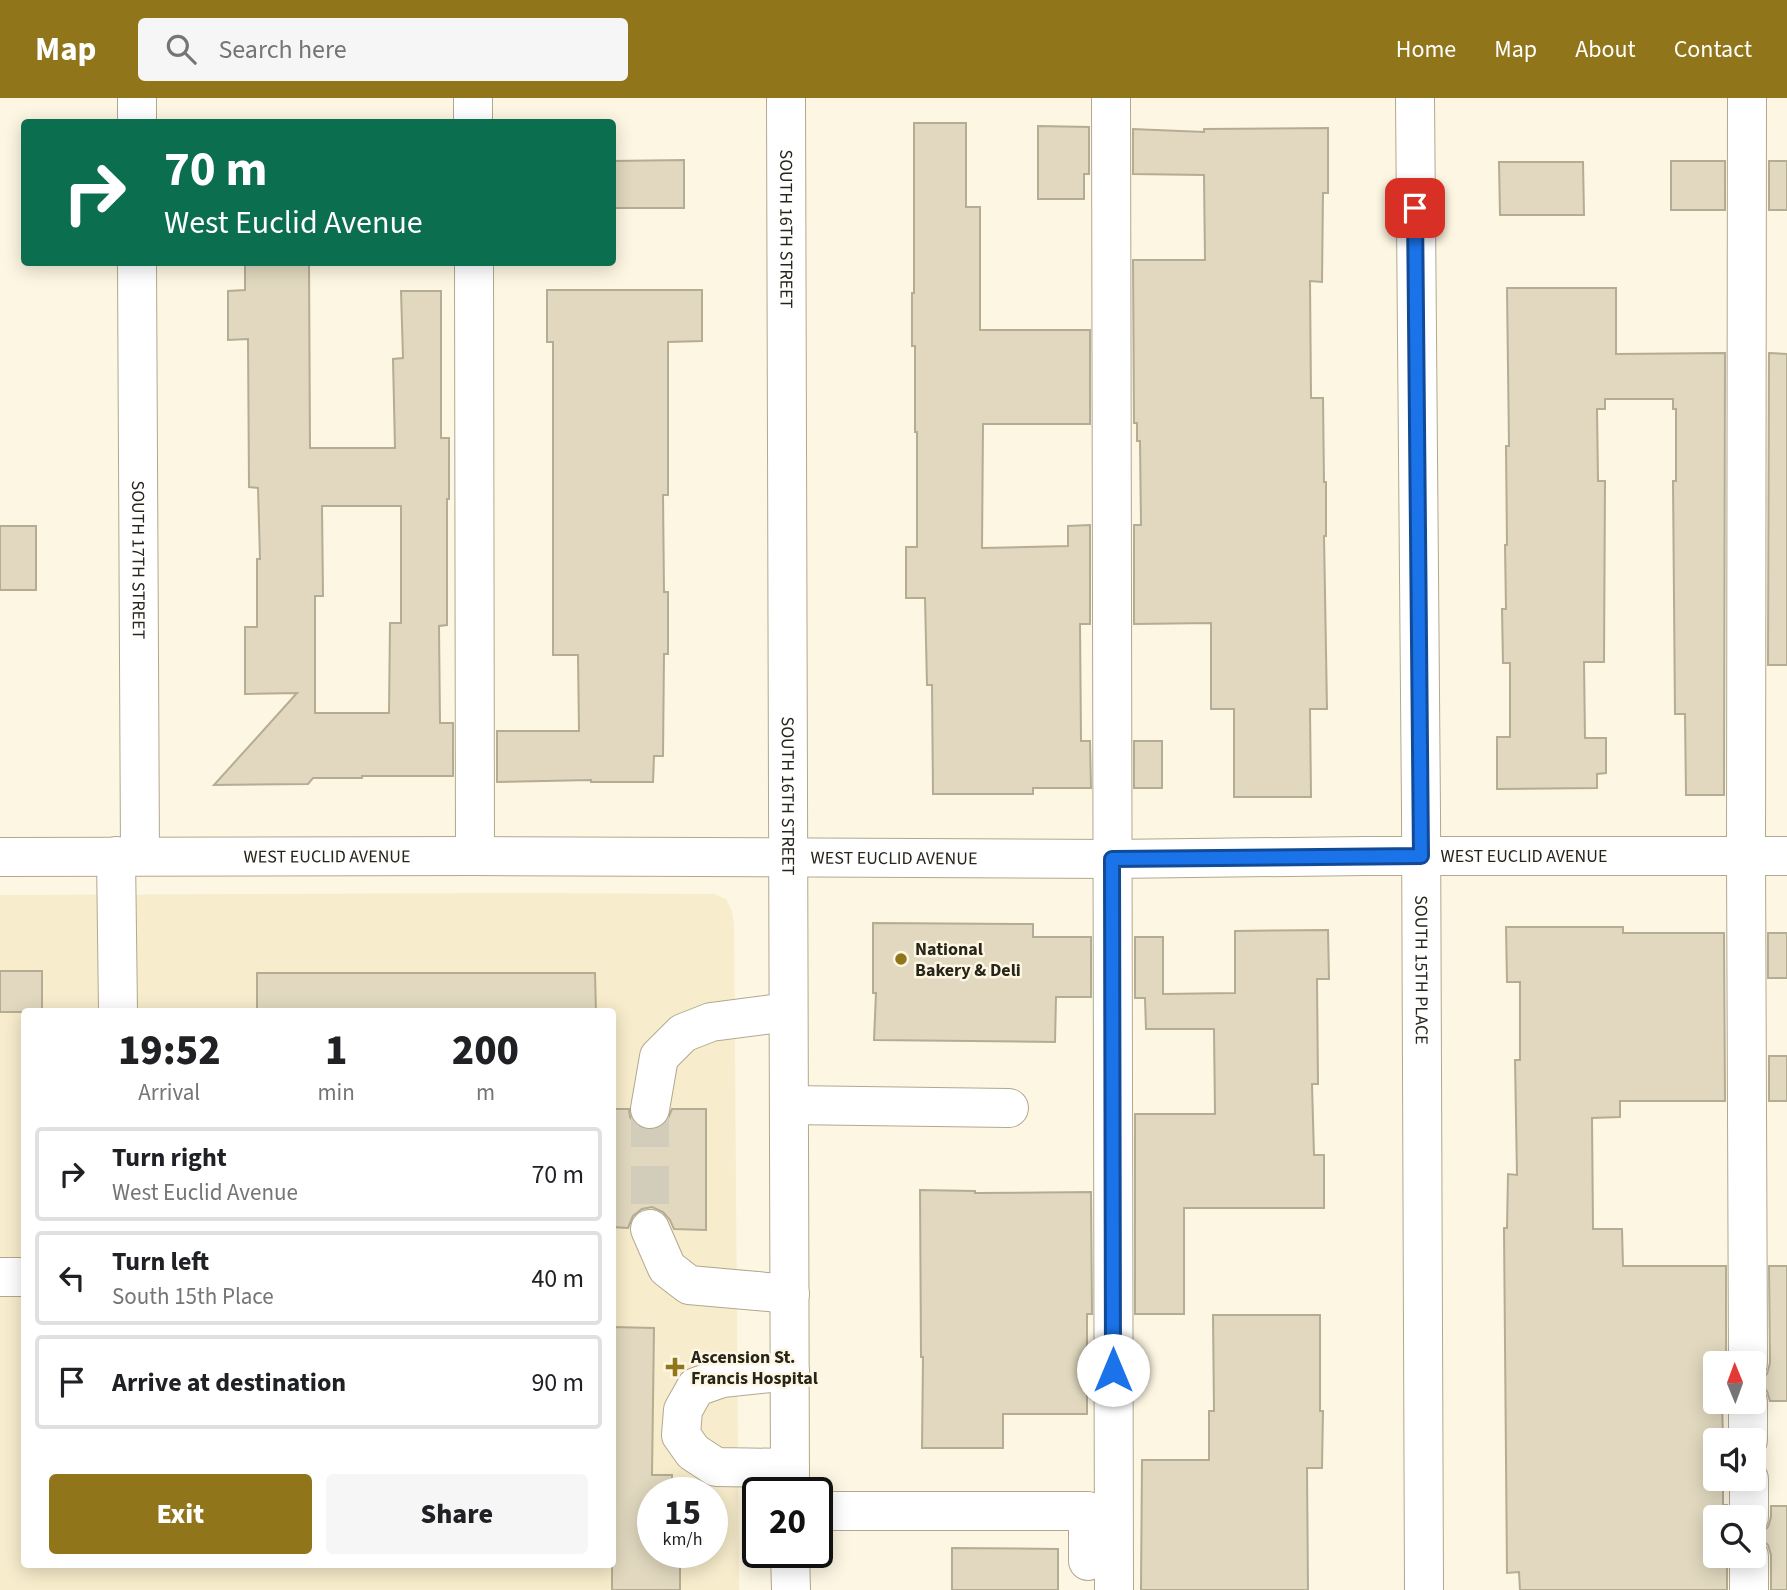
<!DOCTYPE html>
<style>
body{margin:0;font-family:"Source Sans 3",sans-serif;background:#f6f6f6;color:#202124;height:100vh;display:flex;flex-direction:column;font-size:26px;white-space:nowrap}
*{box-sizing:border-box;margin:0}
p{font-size:23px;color:#757577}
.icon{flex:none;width:38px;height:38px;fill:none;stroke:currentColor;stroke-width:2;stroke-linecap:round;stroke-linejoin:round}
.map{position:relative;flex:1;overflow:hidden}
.drawer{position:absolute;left:21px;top:910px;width:595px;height:560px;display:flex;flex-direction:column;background:#fff;border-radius:7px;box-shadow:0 4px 18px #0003}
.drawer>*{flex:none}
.hud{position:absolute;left:21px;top:21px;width:595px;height:147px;border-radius:7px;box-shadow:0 4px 18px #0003;background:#0b6e4f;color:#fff;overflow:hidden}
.needle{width:46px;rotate:359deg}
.buttons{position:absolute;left:1703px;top:1253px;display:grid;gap:14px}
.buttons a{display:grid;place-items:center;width:63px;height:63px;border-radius:7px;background:#fff;box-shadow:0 4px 18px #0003;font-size:35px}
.speed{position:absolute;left:637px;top:1379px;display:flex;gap:14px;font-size:35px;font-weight:700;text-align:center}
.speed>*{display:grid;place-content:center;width:91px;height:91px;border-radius:50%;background:#fff;box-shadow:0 4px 18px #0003;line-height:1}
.speed small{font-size:18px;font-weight:400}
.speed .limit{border:4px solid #111;border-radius:10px;background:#fff;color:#111}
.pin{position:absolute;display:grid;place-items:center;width:60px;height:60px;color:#fff;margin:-30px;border-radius:14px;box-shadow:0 4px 10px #0006}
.me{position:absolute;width:77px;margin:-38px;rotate:0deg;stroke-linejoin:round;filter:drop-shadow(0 0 5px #0008)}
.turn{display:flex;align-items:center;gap:24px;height:147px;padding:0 28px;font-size:32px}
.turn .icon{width:91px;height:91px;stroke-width:2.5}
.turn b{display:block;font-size:49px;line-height:60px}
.eta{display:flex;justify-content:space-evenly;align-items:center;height:119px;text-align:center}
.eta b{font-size:42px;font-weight:800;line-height:49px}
.cta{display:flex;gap:14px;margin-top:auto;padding:14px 28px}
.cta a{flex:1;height:80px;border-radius:7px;background:#91751b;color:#fff;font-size:28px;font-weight:800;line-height:80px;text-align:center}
.cta a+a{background:#f6f6f6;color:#202124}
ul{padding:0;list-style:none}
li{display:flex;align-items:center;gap:21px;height:94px;margin:0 14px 10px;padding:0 14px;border:4px solid #e0e0e0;border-radius:7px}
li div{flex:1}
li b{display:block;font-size:26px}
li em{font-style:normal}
header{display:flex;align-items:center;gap:42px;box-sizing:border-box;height:98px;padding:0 35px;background:#91751b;color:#fff}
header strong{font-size:33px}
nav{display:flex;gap:38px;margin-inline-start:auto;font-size:24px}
.search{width:490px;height:63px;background:#f6f6f6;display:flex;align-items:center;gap:18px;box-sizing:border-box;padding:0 24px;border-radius:7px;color:#757577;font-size:26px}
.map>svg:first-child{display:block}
.built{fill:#f7eccb;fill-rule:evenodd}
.building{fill:#e1d8bf;stroke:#b5ac94;stroke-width:2;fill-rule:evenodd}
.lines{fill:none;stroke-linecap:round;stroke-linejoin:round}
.minor-tunnel{stroke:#d2ccba;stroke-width:38;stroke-dasharray:38 19;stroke-linecap:butt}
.minor-casing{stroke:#b0a890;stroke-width:40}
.minor{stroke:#fff;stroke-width:38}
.route-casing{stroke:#114b97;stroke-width:18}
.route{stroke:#1a73e8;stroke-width:12}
.poi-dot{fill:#91751b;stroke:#fdf6e2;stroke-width:2.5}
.labels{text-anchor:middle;stroke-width:5;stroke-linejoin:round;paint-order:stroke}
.street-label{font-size:18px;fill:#27241a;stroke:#fdf6e2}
.poi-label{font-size:18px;font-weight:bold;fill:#27241a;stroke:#fdf6e2;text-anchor:start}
</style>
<header>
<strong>Map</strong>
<div class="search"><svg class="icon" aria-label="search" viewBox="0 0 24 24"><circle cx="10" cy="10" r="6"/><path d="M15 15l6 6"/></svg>Search here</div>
<nav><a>Home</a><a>Map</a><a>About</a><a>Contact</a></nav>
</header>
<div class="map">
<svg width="1787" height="1492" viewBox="0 0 1787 1492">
<rect width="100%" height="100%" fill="#fdf6e2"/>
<path class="built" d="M531 795 714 796 726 801 732 813 734 827 739 1492H0V797ZM24 914H612V1466H24ZM653 1395H712V1454H653Z"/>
<path class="building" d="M914 25H966V109H980V232H1090V326H983L982 450 1068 448V428L1090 427V526H1080L1081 643H1090L1091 690H1033V696H933L932 587H927L925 500H906V449H917V334H915V248H912V195H914Z
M1038 28 1089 29V76H1084V101H1038Z
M1328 30V95H1323L1322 184 1310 183 1311 300H1323L1324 384H1326V438H1324L1327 611H1310L1311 699H1234V611H1211V525L1134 526V427H1141L1140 343H1137V325H1134L1133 162H1205L1204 77 1133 76V31L1204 34V31Z
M684 62V110H612V63Z
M1671 63H1725V112H1671Z
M1769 63H1787V112H1769Z
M1499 64H1583L1584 117H1500Z
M245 164H309L310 350H395L393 261 403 260 401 193H441V340H449V401H447V527L439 528 440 625H453V678H362V680H313L308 686 214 687 297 595 245 596V529H257V461H260L258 390 249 389 248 241 228 242V193L245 192ZM322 408H401V525H390L389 615H315V498H323Z
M1507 190H1616V256L1725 255 1724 697H1686L1685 616H1675L1673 383H1676V311H1673V301H1605V311H1597L1598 383H1605L1604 564H1584L1585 640H1606V675L1597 676V690L1497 691V639H1510V565H1503L1502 511H1506L1505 447H1507L1506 348H1509Z
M547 192H702V243L668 244V397H663L664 494H668V556H664L663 658H654L653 684H591V682L497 684V633H579L578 557H553V244H547Z
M1769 255 1787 256V567H1768Z
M0 428H36V492H0Z
M1134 643H1162V690H1134Z
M873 825 1033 826V839H1091V899H1056L1055 944 874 942 876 895H873Z
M1506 829H1623V835H1724L1725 1003H1620V1019L1592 1020 1593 1131H1622L1623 1168H1726V1265H1715V1304H1722L1723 1342H1715V1381H1723V1407H1727V1419H1715V1458H1727V1492H1520L1519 1474 1507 1475 1504 1130H1507L1508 1076 1517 1077 1515 962H1520V884H1507Z
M1328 832 1329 881H1317L1318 986H1312L1314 1057H1324V1110H1184V1216H1135V1016H1215L1214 931H1146L1145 900H1135V839H1163V896L1235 895V833Z
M1768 835H1787V880H1768Z
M0 873H42V914H0Z
M257 875H595L596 914H257Z
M1769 958H1787V1003H1769Z
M612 1011H629L630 1019 636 1027 647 1033 657 1032 666 1025 672 1011H706V1132L674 1131 670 1122 663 1114 652 1109 642 1111 633 1118 628 1130 612 1129Z
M920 1092 975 1093V1095L1091 1094 1092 1216H1087V1316H1003V1350H922L923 1259H921Z
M1769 1168H1787V1303H1770L1767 1293 1757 1284 1767 1276 1770 1265Z
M1213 1217H1320V1313H1323L1322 1370H1307L1308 1492H1141L1142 1362H1209V1313H1214Z
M612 1229 654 1230 652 1377H672V1395H653V1454H680V1492H612Z
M1771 1408H1787V1492H1771V1457L1768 1447 1758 1438 1768 1429 1771 1419Z
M952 1450 1058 1451V1492H952Z"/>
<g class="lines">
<path class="minor-tunnel" d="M650 1011V1131"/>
<defs>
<g id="minor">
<path d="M137 0V24"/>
<path d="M473 0V24"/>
<path id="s1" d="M786 0 790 1395"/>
<path d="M1111 0 1114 1492"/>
<path id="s2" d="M1415 0 1421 714 1424 1492"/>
<path d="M1747 0 1746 758 1748 1265"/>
<path id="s3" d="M137 164 140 758"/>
<path d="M474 164 475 758"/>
<path d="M116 758 118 914"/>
<path id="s4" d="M0 759 475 758 1112 761 1365 758H1787"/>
<path d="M789 1007 1009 1010"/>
<path d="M650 1011 659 959 683 935 711 924 788 914"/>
<path d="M650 1131 667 1170 689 1187 790 1196"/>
<path d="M0 1179H24"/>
<path d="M1748 1304V1342"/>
<path d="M790 1370 716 1369 693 1354 681 1337 683 1312 696 1289 722 1280 790 1273"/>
<path d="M1749 1381V1419"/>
<path d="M817 1413H1088V1463"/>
<path d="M790 1454 791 1492"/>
<path d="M1749 1458V1492"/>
</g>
</defs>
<use href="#minor" class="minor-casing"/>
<use href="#minor" class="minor"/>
</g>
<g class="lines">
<defs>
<path id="route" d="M1113 1272 1112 761 1421 758 1415 110"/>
</defs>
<use href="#route" class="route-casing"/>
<use href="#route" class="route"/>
</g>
<g class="poi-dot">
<circle cx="901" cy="861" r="7"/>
<path d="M671.5 1258.5h7v7h7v7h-7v7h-7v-7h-7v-7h7z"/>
</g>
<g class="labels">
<g class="street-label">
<text dy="6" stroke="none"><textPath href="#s1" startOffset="131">SOUTH 16TH STREET</textPath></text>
<text dy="6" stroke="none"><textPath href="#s3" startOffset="298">SOUTH 17TH STREET</textPath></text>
<text dy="6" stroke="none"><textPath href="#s1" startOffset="698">SOUTH 16TH STREET</textPath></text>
<text dy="6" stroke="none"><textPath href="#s4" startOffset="327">WEST EUCLID AVENUE</textPath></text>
<text dy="6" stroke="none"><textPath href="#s4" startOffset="1524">WEST EUCLID AVENUE</textPath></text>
<text dy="6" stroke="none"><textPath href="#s4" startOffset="894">WEST EUCLID AVENUE</textPath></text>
<text dy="6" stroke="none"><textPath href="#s2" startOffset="872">SOUTH 15TH PLACE</textPath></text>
</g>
<g class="poi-label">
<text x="915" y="857">National<tspan x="915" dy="21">Bakery &amp; Deli</tspan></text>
<text x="691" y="1265">Ascension St.<tspan x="691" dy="21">Francis Hospital</tspan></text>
</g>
</g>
</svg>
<div class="buttons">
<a><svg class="needle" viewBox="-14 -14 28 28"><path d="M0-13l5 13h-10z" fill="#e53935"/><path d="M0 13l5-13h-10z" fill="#757577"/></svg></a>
<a><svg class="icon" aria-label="sound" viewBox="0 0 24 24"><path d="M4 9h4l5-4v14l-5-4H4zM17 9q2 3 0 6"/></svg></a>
<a><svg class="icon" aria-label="search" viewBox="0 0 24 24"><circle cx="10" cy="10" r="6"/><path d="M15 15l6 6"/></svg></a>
</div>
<div class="speed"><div>15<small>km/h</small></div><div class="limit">20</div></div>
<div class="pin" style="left:1415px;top:110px;background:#d93025"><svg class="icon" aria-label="arrive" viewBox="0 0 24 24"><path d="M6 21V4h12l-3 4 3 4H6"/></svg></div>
<svg class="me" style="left:1113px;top:1272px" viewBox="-20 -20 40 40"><circle r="19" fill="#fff"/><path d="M0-13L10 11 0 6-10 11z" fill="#1a73e8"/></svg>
<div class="hud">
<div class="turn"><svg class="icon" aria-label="right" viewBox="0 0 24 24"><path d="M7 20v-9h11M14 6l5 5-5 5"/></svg><div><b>70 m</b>West Euclid Avenue</div></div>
</div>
<section class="drawer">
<div class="eta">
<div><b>19:52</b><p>Arrival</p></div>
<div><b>1</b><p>min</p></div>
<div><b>200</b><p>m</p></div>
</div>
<ul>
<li><svg class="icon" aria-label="right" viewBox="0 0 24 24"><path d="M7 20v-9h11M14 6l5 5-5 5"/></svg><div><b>Turn right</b><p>West Euclid Avenue</p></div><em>70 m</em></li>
<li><svg class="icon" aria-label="left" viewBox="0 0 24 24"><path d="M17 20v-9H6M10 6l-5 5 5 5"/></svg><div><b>Turn left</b><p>South 15th Place</p></div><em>40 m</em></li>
<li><svg class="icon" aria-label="arrive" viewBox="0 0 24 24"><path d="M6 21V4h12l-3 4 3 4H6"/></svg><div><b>Arrive at destination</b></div><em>90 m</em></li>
</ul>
<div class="cta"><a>Exit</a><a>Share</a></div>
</section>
</div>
